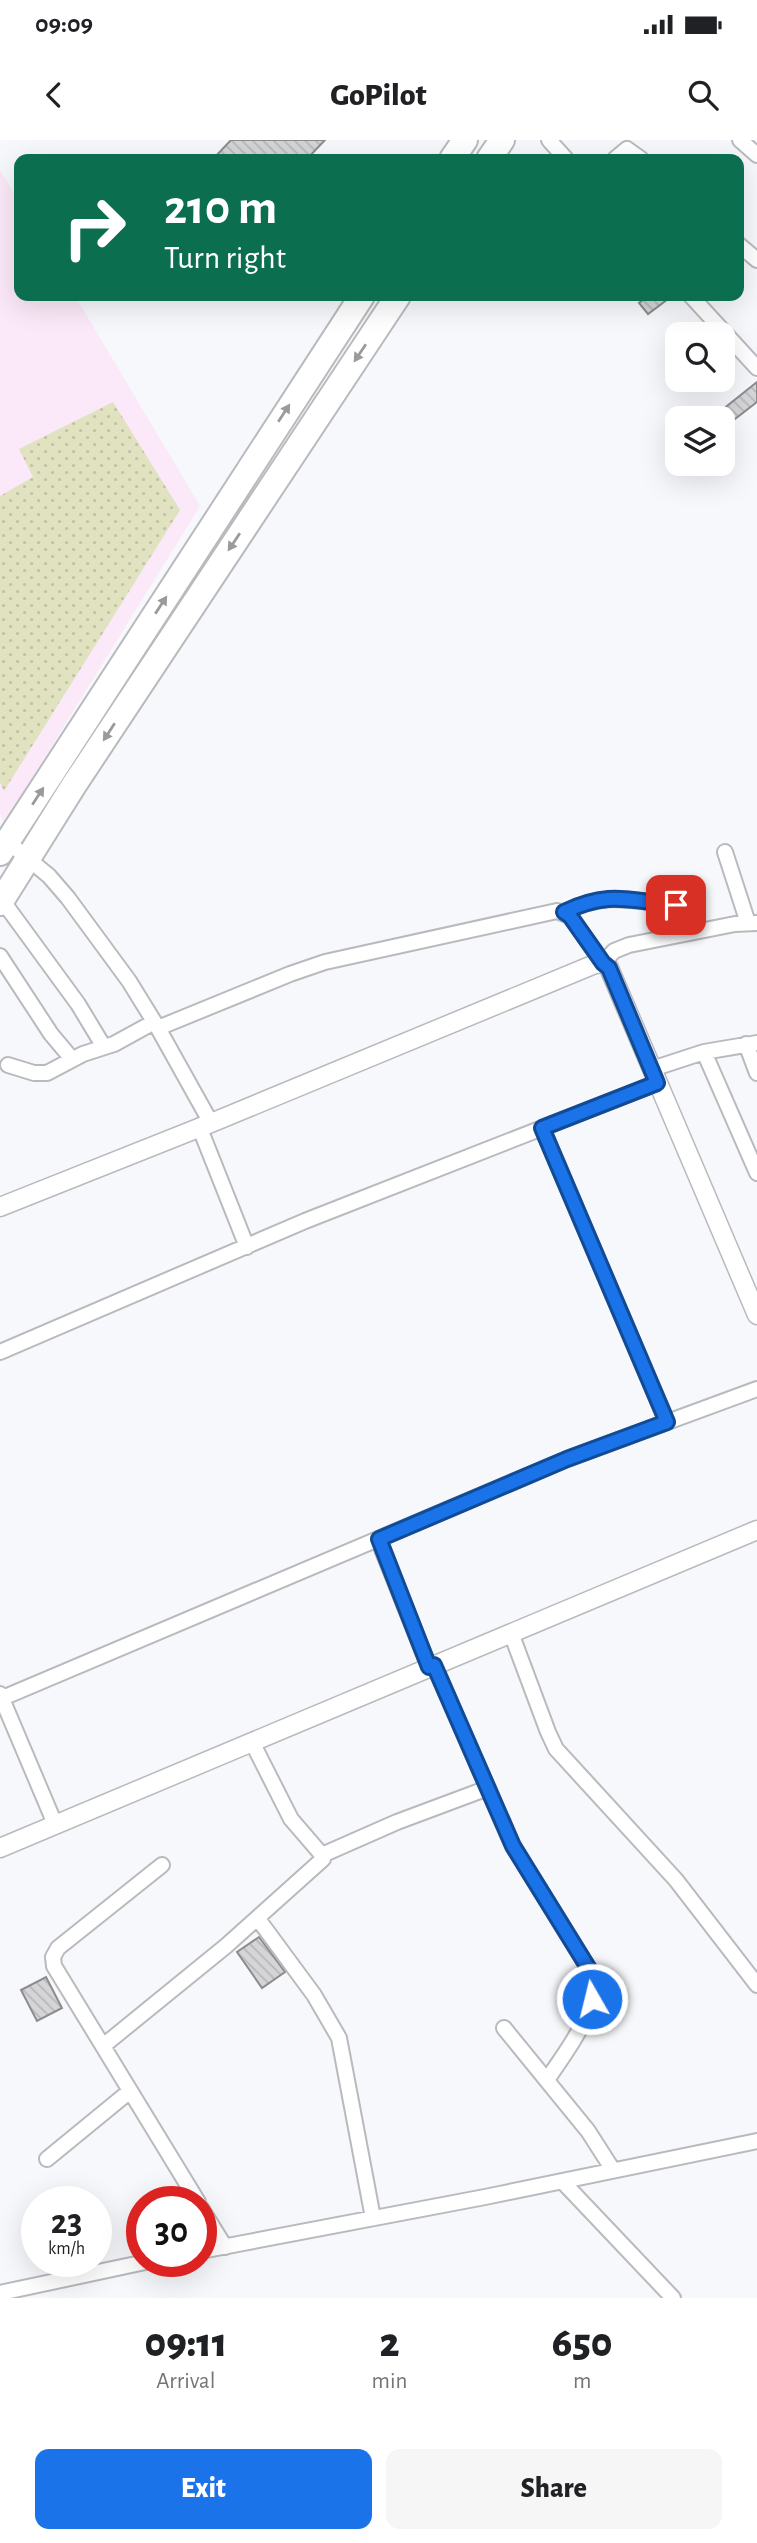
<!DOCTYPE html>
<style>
body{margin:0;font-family:"Alegreya Sans",sans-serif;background:#f6f6f6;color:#202124;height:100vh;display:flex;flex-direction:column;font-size:26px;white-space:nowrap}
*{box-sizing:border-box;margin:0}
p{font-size:23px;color:#757577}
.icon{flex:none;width:38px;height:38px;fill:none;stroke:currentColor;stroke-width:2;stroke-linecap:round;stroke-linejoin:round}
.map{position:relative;height:2158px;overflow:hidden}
.side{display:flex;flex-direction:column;background:#fff;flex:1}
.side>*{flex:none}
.guide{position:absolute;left:14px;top:14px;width:730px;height:147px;border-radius:14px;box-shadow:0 7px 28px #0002;background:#0b6e4f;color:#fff;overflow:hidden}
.tools{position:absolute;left:665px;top:182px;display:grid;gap:14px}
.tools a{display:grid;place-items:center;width:70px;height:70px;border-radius:14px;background:#fff;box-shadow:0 7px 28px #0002;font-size:35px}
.speed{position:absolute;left:21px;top:2046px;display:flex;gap:14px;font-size:35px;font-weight:700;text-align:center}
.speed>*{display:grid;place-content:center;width:91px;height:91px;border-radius:50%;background:#fff;box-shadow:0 7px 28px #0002;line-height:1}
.speed small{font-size:18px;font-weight:400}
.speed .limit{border:10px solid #d22;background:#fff;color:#111}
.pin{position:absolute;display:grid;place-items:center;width:60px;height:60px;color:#fff;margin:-30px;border-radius:14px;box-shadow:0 4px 10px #0006}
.me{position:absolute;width:77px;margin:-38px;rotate:352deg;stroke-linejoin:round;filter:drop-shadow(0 0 5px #0008)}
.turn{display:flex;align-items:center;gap:24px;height:147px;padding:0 35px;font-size:32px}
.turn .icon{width:91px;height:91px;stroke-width:2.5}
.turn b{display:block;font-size:49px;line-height:60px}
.eta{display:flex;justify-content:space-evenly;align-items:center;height:119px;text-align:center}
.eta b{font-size:42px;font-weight:800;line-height:49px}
.action{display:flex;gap:14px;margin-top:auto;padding:14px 35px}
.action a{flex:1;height:80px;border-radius:14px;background:#1a73e8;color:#fff;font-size:28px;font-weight:800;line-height:80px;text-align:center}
.action a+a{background:#f6f6f6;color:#202124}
.status{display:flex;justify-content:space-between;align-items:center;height:49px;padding:0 35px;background:#fff;direction:ltr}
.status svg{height:19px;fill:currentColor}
header{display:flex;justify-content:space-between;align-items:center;height:91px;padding:0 35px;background:#fff;font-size:32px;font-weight:800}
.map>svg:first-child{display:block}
.education{fill:#fbe8f8}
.park{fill:url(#park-dots)}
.building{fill:url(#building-back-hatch);stroke:#8c8c8f;stroke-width:2}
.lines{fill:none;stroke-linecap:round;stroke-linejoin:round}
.minor-casing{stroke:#b9babd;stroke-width:18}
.tertiary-casing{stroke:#b9babd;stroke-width:21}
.trunk-casing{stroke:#b9babd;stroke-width:28}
.minor{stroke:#fff;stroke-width:14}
.tertiary{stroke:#fff;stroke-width:18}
.trunk{stroke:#fff;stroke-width:24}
.oneway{fill:#9a9a9a}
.route-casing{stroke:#114b97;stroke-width:18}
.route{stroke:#1a73e8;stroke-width:12}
</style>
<div class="status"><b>09:09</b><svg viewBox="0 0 49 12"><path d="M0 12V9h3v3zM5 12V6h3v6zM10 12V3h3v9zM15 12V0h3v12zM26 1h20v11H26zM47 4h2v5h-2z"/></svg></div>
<header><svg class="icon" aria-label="back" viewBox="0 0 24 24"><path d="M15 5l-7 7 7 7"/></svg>GoPilot<svg class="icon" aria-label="search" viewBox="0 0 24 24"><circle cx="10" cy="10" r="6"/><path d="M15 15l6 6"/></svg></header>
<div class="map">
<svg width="757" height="2158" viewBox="0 0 757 2158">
<defs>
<pattern id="park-dots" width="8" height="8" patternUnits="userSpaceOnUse" patternTransform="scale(1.75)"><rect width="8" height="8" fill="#e0e2c0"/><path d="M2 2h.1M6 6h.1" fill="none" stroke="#c1c2a6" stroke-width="1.8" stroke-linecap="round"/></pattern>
<pattern id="building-back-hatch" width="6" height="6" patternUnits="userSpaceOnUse" patternTransform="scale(1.75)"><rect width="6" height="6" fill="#d5d4d7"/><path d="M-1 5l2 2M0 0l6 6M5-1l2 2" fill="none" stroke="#b7b7b9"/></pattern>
</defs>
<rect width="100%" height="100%" fill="#f7f8fb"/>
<path class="education" d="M0 30 19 61V156H75L200 366 4 683 0 674Z"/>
<path class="park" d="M113 262 180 370 4 651 0 642V356L33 337 19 309Z"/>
<path class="building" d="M231 0H325L307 19H213Z
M648 156H672L648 174 639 163Z
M757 242V262L731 282 722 270Z
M259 1797 285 1832 262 1848 237 1812Z
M46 1837 62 1868 37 1881 21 1850Z"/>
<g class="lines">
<defs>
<path id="minor" d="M549 0 566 19
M740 0 757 15
M615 19 627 9 641 19
M738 104 757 120
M691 156 757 228
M3 698 49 736 68 758 129 841 158 888 211 983
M725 712 748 783
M2 760 78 864 104 907
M564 772C608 751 631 761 676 765
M0 816 51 894 72 919
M158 888 290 834 325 822 557 771 570 776 603 823 614 811 629 805 735 784 757 783
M746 904 757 933
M704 912 757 1033
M8 925 34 933H47L83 914 114 904 154 882
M652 929 704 912 757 903
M199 986 247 1107
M542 988 667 1282
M0 1212 305 1081 657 943
M378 1399 429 1527
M511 1493 548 1592 556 1609 676 1740 757 1845
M434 1525 513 1706 589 1829C603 1868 567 1909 547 1940
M0 1554 55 1684
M0 1559 567 1319 757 1249
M322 1715 397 1682 488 1648
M162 1725 58 1808 53 1817 54 1826 198 2062
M258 1779 314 1855 339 1898 373 2078
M504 1888 588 1991 613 2030
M103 1906 226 1806 323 1719 322 1715 291 1679 252 1602
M47 2019 130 1951
M562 2041 673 2158
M201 2068 225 2107
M201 2111 485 2057 757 2001
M0 2153 150 2121"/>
<path id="tertiary" d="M0 1067 211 983 595 824 603 823 609 828 757 1175
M0 1708 757 1390"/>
<path id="trunk" d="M452 19 465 0
M489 19 502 0
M0 713 362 156
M0 763 74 645 398 156"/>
</defs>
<use href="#minor" class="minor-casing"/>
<use href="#tertiary" class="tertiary-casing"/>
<use href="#trunk" class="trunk-casing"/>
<use href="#minor" class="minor"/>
<use href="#tertiary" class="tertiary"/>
<use href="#trunk" class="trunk"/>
</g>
<defs><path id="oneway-solid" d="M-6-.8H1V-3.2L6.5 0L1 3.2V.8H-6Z" transform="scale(1.75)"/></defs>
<g class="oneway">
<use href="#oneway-solid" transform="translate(360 213) rotate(124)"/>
<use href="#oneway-solid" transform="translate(284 273) rotate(-57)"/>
<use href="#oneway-solid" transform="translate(234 402) rotate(124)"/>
<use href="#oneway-solid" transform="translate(161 465) rotate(-57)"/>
<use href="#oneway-solid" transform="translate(109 592) rotate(123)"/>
<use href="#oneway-solid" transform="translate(38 656) rotate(-57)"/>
</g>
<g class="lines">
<defs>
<path id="route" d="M592 1859 594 1843 589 1829 513 1706 434 1525 429 1527 379 1399 567 1319 667 1282 542 988 657 943 609 828 603 823 570 776 564 772C610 750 629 761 676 765"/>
</defs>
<use href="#route" class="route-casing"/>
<use href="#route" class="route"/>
</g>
</svg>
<div class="tools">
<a><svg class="icon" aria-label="search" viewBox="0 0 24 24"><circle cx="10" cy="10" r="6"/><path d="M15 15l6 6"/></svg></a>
<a><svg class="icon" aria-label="layers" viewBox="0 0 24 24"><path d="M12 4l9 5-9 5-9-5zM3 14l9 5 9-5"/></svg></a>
</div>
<div class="speed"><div>23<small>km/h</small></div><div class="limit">30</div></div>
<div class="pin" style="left:676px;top:765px;background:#d93025"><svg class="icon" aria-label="arrive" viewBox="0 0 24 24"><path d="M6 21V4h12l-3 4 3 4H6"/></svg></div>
<svg class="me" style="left:592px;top:1859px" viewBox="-20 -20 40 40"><circle r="17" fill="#1a73e8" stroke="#fff" stroke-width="3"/><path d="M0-11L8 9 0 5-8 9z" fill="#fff"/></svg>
<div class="guide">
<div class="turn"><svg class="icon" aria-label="right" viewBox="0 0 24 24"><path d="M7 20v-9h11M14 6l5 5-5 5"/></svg><div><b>210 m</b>Turn right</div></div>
</div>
</div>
<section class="side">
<div class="eta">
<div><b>09:11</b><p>Arrival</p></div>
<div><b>2</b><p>min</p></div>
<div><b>650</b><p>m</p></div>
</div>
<div class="action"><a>Exit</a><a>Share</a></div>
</section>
